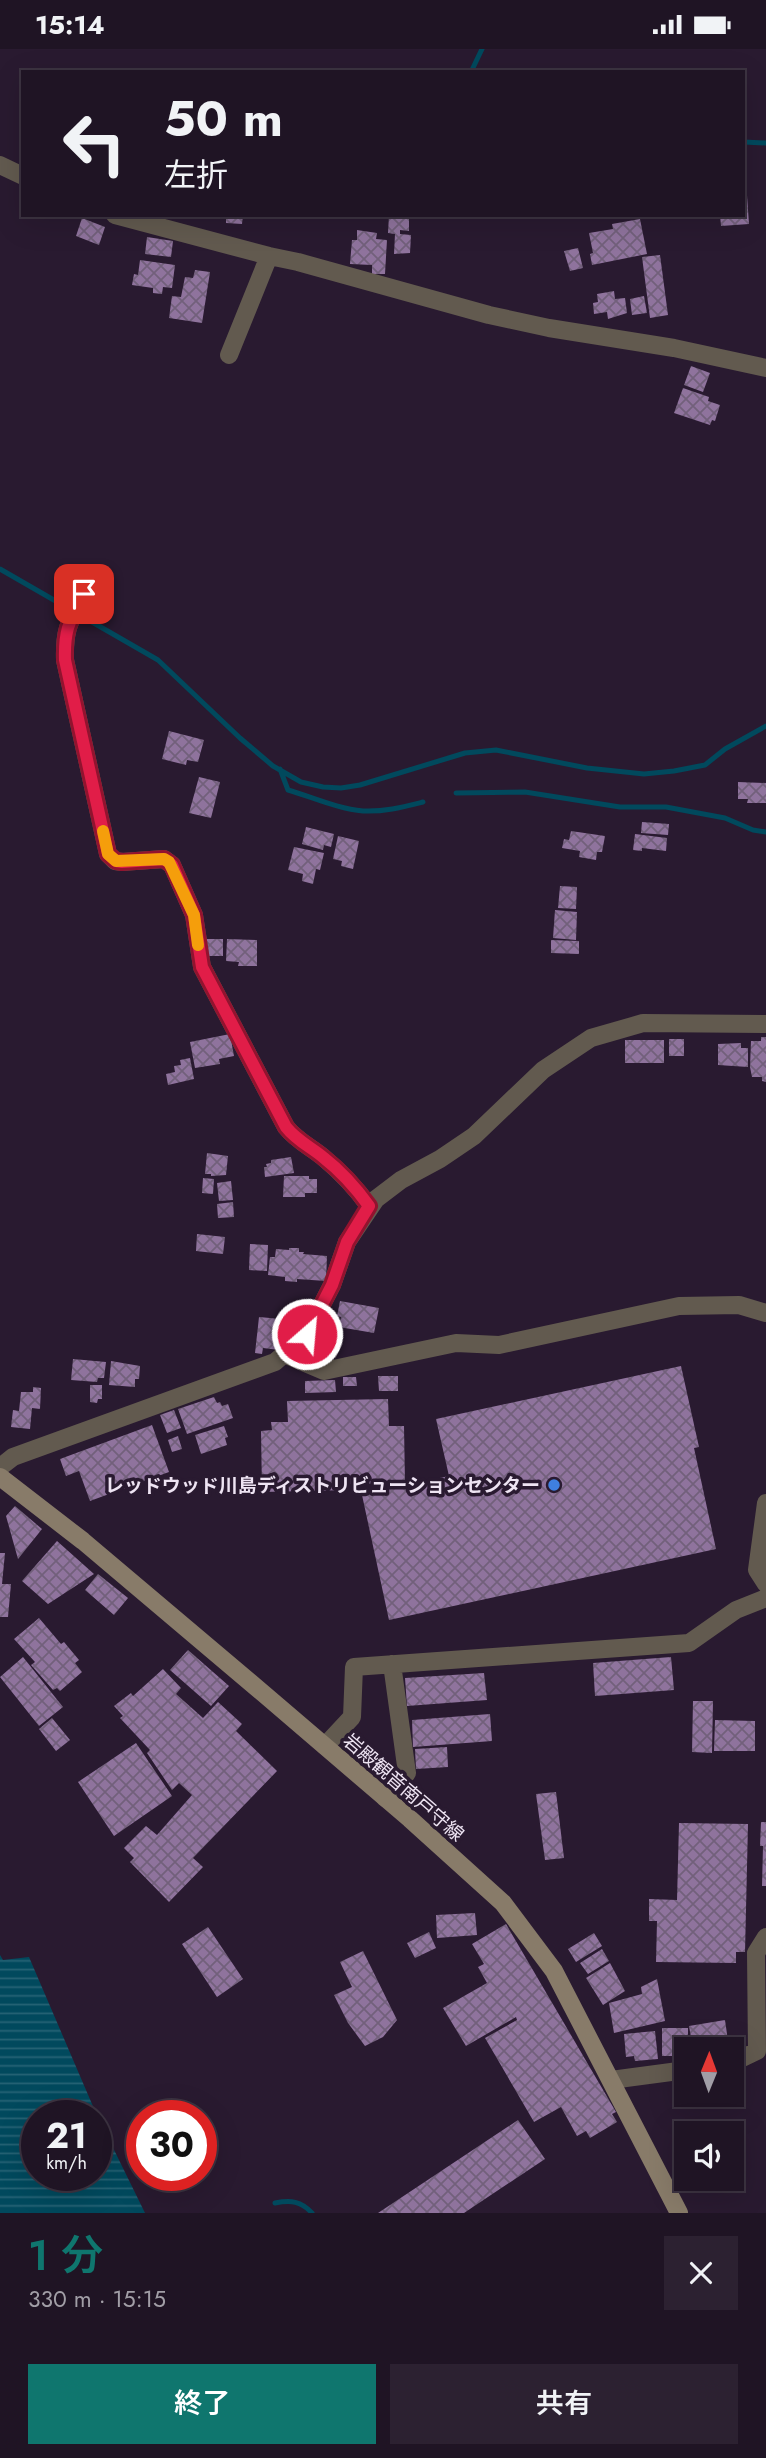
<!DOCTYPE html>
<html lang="ja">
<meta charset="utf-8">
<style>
body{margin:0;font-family:Jost,"Noto Sans JP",sans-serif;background:#2c2131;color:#f1f3f6;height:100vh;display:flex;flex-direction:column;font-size:26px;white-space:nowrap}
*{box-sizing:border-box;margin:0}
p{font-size:23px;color:#a19ea6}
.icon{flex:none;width:38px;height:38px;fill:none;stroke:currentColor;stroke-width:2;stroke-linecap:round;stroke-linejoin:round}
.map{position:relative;height:2164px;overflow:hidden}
.details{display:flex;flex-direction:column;background:#1f1424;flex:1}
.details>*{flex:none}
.banner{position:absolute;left:21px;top:21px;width:724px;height:147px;border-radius:0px;box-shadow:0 7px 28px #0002,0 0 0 2px #3c3341;background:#1f1424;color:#f1f3f6;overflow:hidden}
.needle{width:46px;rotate:1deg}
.fabs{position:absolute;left:674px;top:1988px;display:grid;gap:14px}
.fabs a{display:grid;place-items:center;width:70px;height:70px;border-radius:0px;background:#1f1424;box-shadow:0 7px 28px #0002,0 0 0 2px #3c3341;font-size:35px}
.speed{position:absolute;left:21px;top:2051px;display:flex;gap:14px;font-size:35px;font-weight:700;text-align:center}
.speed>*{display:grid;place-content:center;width:91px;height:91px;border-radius:50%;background:#1f1424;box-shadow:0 7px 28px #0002,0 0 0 2px #3c3341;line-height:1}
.speed small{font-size:18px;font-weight:400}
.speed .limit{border:10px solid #d22;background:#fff;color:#111}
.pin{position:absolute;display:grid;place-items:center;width:60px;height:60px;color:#fff;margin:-30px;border-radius:14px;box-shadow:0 4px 10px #0006}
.me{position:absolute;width:77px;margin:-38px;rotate:27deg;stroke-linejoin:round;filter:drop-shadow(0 0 5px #0008)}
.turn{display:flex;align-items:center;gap:24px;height:147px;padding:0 28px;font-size:32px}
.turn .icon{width:91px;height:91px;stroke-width:2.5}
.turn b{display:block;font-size:49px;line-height:60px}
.round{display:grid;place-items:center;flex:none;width:74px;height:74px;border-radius:0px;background:#2c2131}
.head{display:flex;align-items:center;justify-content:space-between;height:119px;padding:0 28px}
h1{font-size:42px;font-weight:600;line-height:52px;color:#0f766e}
.cta{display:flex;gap:14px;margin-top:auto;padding:14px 28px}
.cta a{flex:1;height:80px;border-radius:0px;background:#0f766e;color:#fff;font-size:28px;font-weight:600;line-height:80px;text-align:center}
.cta a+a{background:#2c2131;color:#f1f3f6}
.status{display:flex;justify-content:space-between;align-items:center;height:49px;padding:0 35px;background:#1f1424;direction:ltr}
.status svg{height:19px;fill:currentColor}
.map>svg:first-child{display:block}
.water{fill:url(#water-rules);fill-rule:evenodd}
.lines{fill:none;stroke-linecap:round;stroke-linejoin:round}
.stream{stroke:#01495d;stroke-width:5}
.building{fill:url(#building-cross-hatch)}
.street{stroke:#625a4f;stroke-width:18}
.secondary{stroke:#887b69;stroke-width:18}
.route-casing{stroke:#92132f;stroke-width:18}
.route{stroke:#e11d48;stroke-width:12}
.slow{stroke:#f59e0b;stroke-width:12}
.shop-dot{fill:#3f7fe0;stroke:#291a30;stroke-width:2.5}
.labels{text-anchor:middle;stroke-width:7;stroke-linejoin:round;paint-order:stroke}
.poi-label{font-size:19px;font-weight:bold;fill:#eee4f3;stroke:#291a30;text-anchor:end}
.street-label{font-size:19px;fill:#eee4f3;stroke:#291a30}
</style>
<div class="status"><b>15:14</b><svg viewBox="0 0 49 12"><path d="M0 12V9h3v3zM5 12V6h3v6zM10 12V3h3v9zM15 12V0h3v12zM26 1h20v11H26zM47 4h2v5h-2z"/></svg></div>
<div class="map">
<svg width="766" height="2164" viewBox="0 0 766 2164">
<defs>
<pattern id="water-rules" width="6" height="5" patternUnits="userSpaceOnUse" patternTransform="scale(1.75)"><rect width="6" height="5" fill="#01495d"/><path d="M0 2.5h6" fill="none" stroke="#266375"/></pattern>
<pattern id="building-cross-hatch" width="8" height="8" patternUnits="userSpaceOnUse" patternTransform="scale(1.75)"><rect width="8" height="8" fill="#8f739d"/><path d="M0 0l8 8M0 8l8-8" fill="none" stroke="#72607b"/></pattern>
</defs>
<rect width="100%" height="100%" fill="#291a30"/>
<path class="water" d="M0 1906 3 1911 29 1908 95 2062 145 2164H0ZM37 2067H96V2126H37Z"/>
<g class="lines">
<path class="stream" d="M471 23 482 0
M744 93 766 94
M0 520 158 611 240 689 273 717 301 733 323 738 341 739 360 736 465 704 496 701 587 719 644 725 674 722 705 716 725 700 766 677
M280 720 288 741C312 748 338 760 363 762 384 763 403 758 423 753
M456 744 525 743 620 758H666L725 769 753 781 766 783
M275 2154C291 2151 301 2152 312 2164"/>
</g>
<path class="building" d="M744 132H746L749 175 721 177 720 166H744Z
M226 166H243L242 175 226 174Z
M389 166H409V182L400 181V185L411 186 410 204 394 205 395 185 388 184Z
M82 169 105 178 99 196 76 187Z
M640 170 647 205 592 216 590 205 593 204 589 184 613 180 612 175Z
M357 181 377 184 376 190 387 191 385 225H372V216L350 215 352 191H357Z
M147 188 173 192 171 208 145 205Z
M578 199 583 219 570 222 564 202Z
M660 206 668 266 650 269 642 208Z
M140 211 175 216 172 239 163 238 162 245 153 244V239L132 236 134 225 138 226Z
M195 221 210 223 202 274 169 269 172 247 181 248 185 228 193 229Z
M614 242 615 250 625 249 627 264 608 270 607 263 594 265 593 254 598 253 597 245Z
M644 247 647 264 632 266 630 250Z
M691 317 710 324 703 343 684 336Z
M683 339 709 348 708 352 720 356 715 372 712 371 710 376 674 364Z
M169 682 204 691 198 713 187 711 186 716 162 710Z
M199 728 220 733 211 769 189 764Z
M738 733 766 734V754H747L748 750H738Z
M642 773 669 775 668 786 641 784Z
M306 778 334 785 331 798 324 796 323 801 302 795Z
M571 782 605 787 602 803H597L596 811 579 808 580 802 562 799 564 790 569 791Z
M635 785 667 789 666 802 642 799V802L633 801Z
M338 787 359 792 353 820 341 817 342 812 333 810Z
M294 798 324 804 320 821 316 820 313 835 302 832 303 825 288 821Z
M560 837 577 838 576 860 558 859Z
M555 861 577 863 576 891 553 889Z
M206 890H223V907H206Z
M227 890 257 891V917H238L239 913 226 912Z
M551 891 579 892V905L551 904Z
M230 985 234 1007 219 1010 220 1015 195 1019 190 993Z
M761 988H766V1033L762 1032V1028H752L750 1018 751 992H761Z
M669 990H684V1007H669Z
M625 991H664V1014H625Z
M741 994V999H748V1018L718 1016V995Z
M190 1009 194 1030 168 1036 166 1025 175 1023 174 1017 181 1016 180 1011Z
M207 1104 228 1107 226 1126 211 1127V1125H205Z
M291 1108 294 1124 265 1128 264 1118H267L266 1115 271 1114V1111Z
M284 1127H309V1130H317V1144H305V1148H283Z
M203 1129 214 1130 213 1145 202 1144Z
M231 1132 233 1151 219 1152 217 1134Z
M233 1153 234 1168 218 1169 217 1155Z
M197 1185 225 1188 223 1205 196 1202Z
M250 1195 268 1196 267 1222 249 1221Z
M289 1199H299V1203H304L303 1205 327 1207 326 1232 297 1230V1233L285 1232V1228L268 1226 270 1208H275L276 1200 289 1201Z
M340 1252 379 1259 374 1284 339 1278 341 1268 337 1267Z
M259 1268 292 1271 290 1289 285 1294H279V1301L263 1299 262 1305 255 1304Z
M73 1310 106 1313 104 1329H98L97 1333 71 1331Z
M111 1312 140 1317 139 1330H135V1338L109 1336Z
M681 1317 699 1398 694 1399 716 1500 389 1571 362 1446 449 1427 436 1370Z
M378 1327H398V1342H379Z
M343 1328H356L357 1337H343Z
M335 1331 336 1343 305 1344V1332Z
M90 1336H102V1350H98L97 1354 90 1353Z
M33 1338 41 1339 40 1360 32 1359 30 1380 11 1378 13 1361 19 1362 21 1343H33Z
M214 1348 217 1354 220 1353 222 1357 228 1355 233 1369 187 1385 178 1360Z
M388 1350 389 1377H404L405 1434 349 1435V1441L262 1443 261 1382 272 1381 271 1373H288L287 1352Z
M174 1361 181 1379 167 1384 160 1366Z
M152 1376 169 1423 90 1452 79 1422 66 1427 60 1410Z
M224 1377 228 1388 225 1389 227 1396 201 1405 195 1386Z
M178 1387 182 1400 172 1403 168 1391Z
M15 1457 42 1480 18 1510 6 1467Z
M57 1492 94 1525 48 1555 22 1532Z
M0 1504H5L2 1535H11L8 1568H0Z
M98 1525 128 1549 114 1566 85 1541Z
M39 1569 61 1595 64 1593 79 1611 75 1614 82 1623 60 1642 57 1639 53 1641 31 1616 35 1613 14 1590Z
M188 1601 229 1637 211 1657 170 1621Z
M23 1608 63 1658 39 1677 0 1628Z
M671 1608 674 1641 595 1647 593 1614Z
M163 1620 181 1639 176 1645 203 1669 218 1653 242 1675 236 1682 277 1722 193 1809 203 1818 169 1853 130 1813 134 1809 124 1799 146 1777 157 1786 192 1746 179 1734 172 1741 147 1704 150 1701 120 1669 123 1667 114 1657 131 1644 133 1647Z
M484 1624 487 1651 407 1657 405 1629Z
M693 1652H713L712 1704 692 1703Z
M490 1665 492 1692 413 1698 412 1671Z
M52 1669 70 1691 56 1702 39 1680Z
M715 1671 755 1672V1702H714Z
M136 1694 172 1747 114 1787 78 1733Z
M447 1698 448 1718 416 1720 415 1700Z
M556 1743 564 1809 545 1811 536 1745Z
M761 1773H766V1837H762L763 1797H760Z
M679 1774 748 1775 745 1903H736V1914L656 1913 657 1872H649V1850L677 1851Z
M475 1864 477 1886 437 1889 436 1866Z
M506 1875 616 2063 612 2065 617 2073 590 2089 586 2082 577 2087 561 2058 534 2073 485 1989 517 1971 516 1968 466 1997 443 1959 487 1934 478 1918 484 1915 472 1895Z
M208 1878 243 1930 217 1948 182 1895Z
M429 1883 436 1899 415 1909 407 1894Z
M594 1884 602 1897 576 1913 568 1900Z
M602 1900 609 1912 588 1925 580 1914Z
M363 1902 397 1971 383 1988 365 1997 348 1974 334 1946 352 1938 340 1913Z
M610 1914 625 1942 603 1956 586 1929Z
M657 1930 665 1972 614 1984 609 1954 642 1945 641 1938Z
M725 1971 728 1992 738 1990 739 2000H693L689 1977Z
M662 1979H688V2000H686V2007H662Z
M655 1982 658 2010 635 2012 634 2007 626 2008 624 1985Z
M686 2029V2046H726L727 2049 683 2055 679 2030Z
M518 2071 545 2110 464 2164H378Z"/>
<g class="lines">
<path class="street" d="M0 116 23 127
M115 166 269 207 298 213 489 266 549 279 674 299 766 319
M229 306 269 207
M84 545C70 572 64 579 65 611L108 805 115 812 122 813 164 810 172 816 194 866 202 918 286 1078C297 1092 311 1098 324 1109 342 1124 356 1139 369 1157
M284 1305 324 1322 456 1294 499 1296 679 1257 739 1256 766 1264
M0 1418 13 1408 275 1313 307 1285 332 1236 347 1193 376 1150 401 1131 440 1110 474 1087 543 1021 591 989 643 974 766 975
M766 1454 757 1521 766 1535
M325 1697 352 1668 354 1618 689 1594 736 1561 766 1549
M385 1749 407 1724 392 1615
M732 2014 757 2002 756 1904 766 1888
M611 2031 686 2021"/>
<path class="secondary" d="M0 1428 83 1492 264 1645 410 1770 503 1854 554 1922 679 2164"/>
</g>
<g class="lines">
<defs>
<path id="route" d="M84 545C70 572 64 579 65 611L108 805 116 812 122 813 164 810 172 816 194 866 202 918 286 1078C297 1092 311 1098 324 1109 342 1123 356 1139 369 1157L347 1193 332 1236 307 1285"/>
</defs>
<use href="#route" class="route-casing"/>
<use href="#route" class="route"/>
<path class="slow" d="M103 782 108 805 116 812 164 810 169 813 194 866 198 896"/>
</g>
<circle class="shop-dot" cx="554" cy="1436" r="7"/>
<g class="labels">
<g class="poi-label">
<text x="540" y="1443">レッドウッド川島ディストリビューションセンター</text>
</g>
<g class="street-label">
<text transform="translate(404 1738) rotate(41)" y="7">岩殿観音南戸守線</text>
</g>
</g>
</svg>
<div class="fabs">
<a><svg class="needle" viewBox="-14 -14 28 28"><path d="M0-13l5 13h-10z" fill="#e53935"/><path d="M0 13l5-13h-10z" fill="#a19ea6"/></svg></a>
<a><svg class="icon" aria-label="sound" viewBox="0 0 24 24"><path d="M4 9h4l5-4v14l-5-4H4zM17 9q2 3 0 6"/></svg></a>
</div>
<div class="speed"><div>21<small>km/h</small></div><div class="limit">30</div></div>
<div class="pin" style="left:84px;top:545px;background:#d93025"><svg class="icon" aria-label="arrive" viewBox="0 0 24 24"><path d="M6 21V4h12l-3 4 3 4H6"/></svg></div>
<svg class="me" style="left:307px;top:1285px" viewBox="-20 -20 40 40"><circle r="17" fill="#e11d48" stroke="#fff" stroke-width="3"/><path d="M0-11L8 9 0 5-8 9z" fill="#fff"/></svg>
<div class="banner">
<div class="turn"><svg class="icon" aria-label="left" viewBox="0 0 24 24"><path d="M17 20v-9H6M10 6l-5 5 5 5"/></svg><div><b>50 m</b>左折</div></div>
</div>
</div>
<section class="details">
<div class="head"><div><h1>1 分</h1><p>330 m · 15:15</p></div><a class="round"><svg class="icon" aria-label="close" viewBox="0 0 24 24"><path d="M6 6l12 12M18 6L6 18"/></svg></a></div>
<div class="cta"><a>終了</a><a>共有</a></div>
</section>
